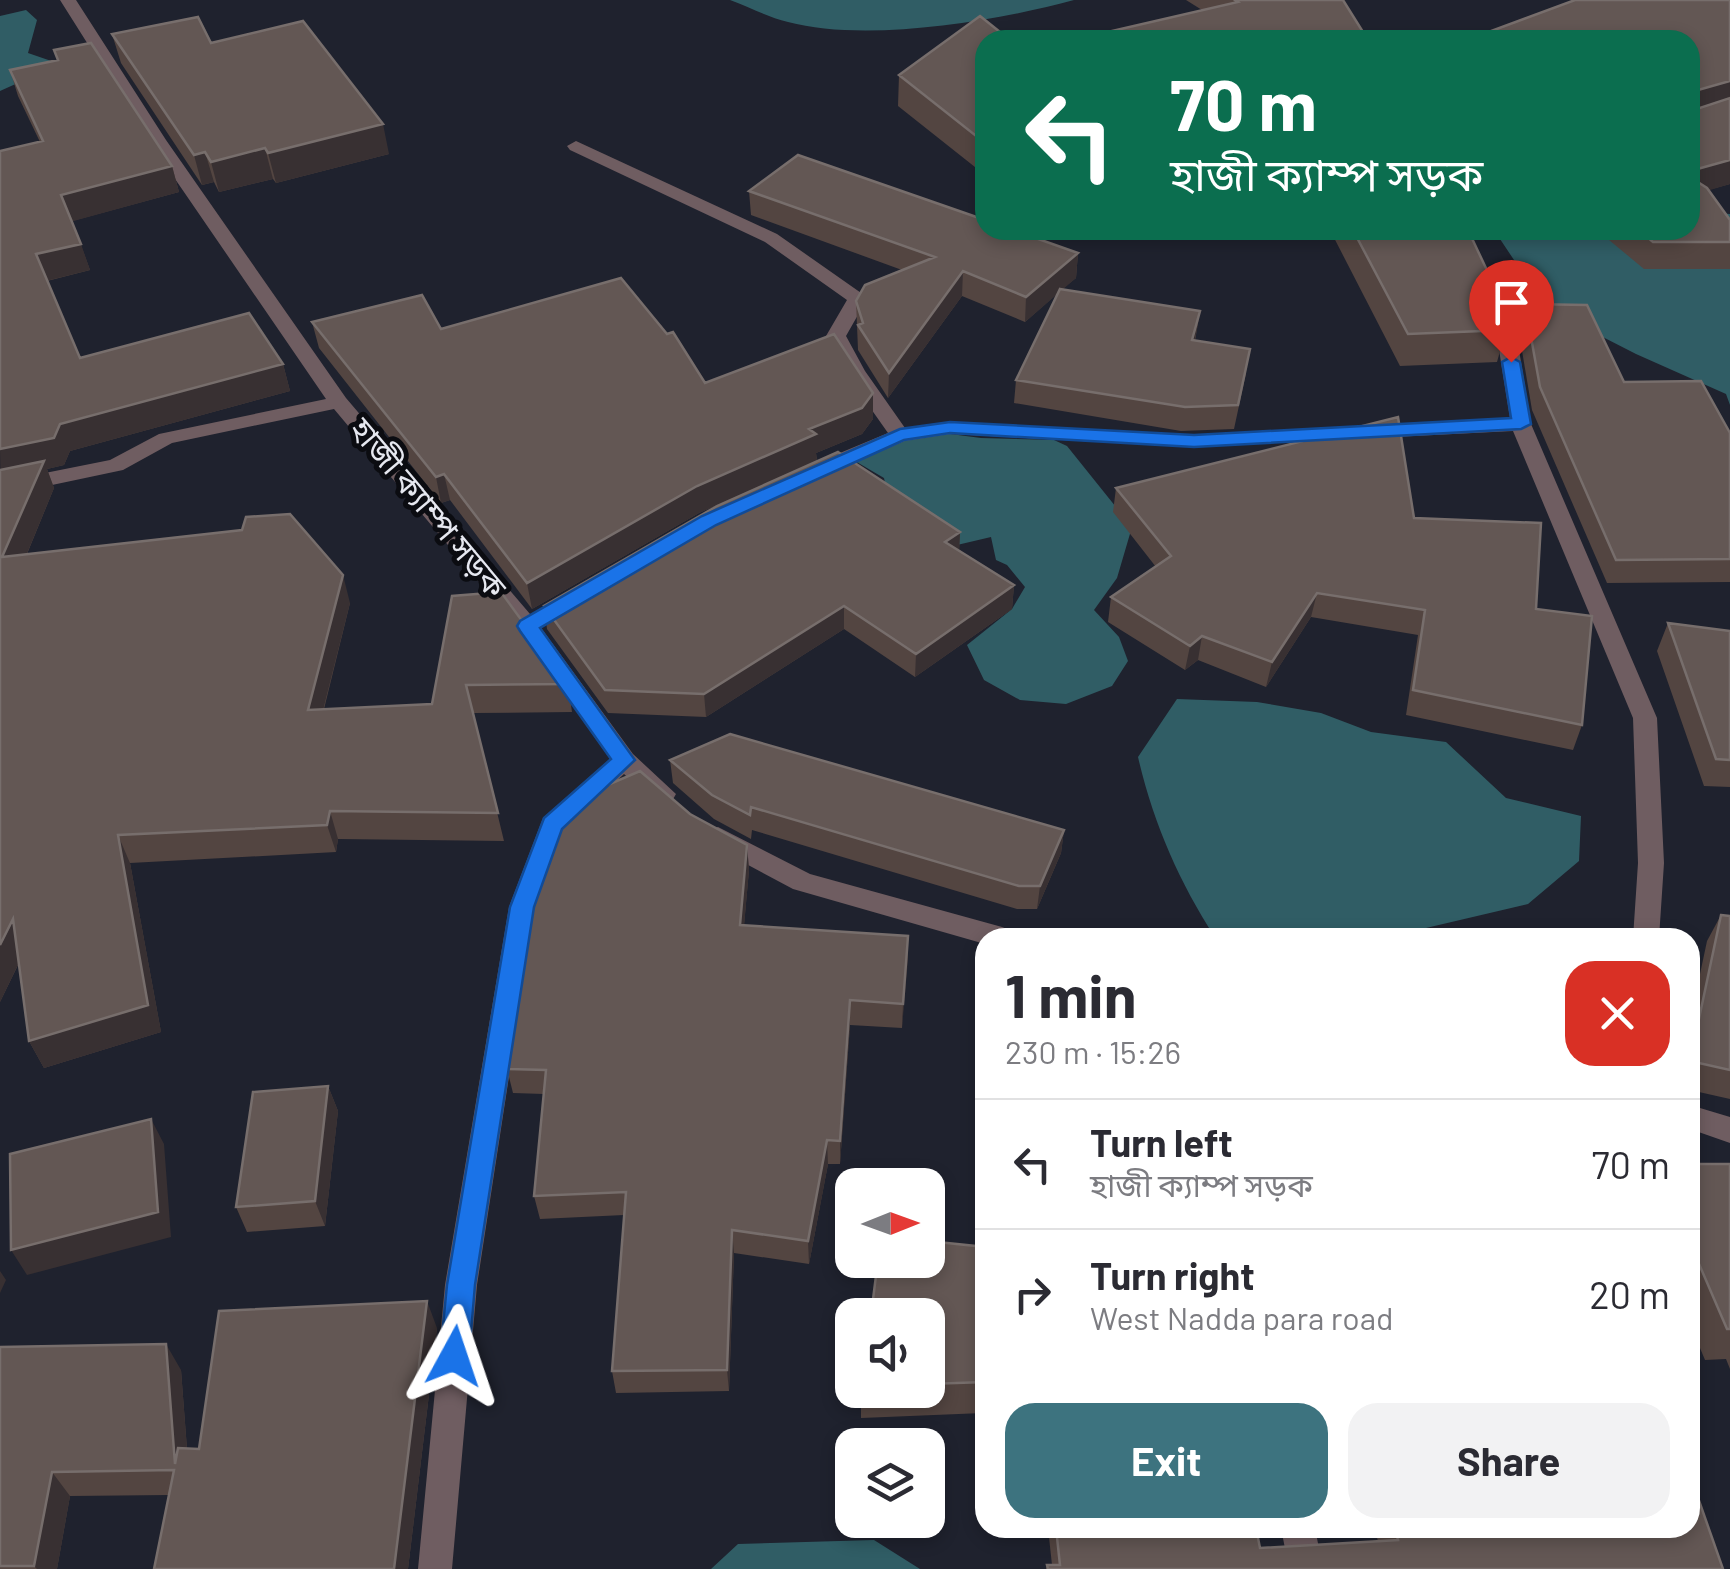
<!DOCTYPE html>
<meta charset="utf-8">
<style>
body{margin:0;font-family:Barlow,"Noto Sans Bengali",sans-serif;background:#f2f2f3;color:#2b2b33;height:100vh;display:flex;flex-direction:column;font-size:38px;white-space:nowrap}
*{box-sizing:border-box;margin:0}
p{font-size:32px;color:#7c7c81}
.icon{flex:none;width:55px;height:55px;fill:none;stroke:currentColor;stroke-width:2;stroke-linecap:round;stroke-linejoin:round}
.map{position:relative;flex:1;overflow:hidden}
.drawer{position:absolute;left:975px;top:928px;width:725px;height:610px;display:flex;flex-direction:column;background:#fff;border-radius:30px;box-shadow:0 5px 15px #0003}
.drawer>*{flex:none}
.hud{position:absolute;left:975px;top:30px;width:725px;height:210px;border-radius:30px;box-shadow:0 5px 15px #0003;background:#0b6e4f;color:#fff;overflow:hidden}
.needle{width:65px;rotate:89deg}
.tools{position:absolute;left:835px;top:1168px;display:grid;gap:20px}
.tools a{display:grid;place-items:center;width:110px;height:110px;border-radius:20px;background:#fff;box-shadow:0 5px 15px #0003;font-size:50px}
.pin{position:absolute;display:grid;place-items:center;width:85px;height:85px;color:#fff;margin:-102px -42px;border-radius:50% 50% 50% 0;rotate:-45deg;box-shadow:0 0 10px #0007}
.pin .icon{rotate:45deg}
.me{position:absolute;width:110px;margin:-55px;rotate:5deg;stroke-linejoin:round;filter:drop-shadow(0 0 8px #0008)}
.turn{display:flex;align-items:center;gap:35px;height:210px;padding:0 30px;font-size:45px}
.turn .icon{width:130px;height:130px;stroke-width:2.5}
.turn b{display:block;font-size:70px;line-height:85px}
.round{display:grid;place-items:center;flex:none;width:105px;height:105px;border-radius:30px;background:#f2f2f3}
.headline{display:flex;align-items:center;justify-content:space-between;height:170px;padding:0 30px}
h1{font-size:60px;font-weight:700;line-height:75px}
.action{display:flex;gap:20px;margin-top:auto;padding:20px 30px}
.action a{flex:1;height:115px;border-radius:30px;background:#3d737f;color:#fff;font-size:40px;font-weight:700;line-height:115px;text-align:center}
.action a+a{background:#f2f2f3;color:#2b2b33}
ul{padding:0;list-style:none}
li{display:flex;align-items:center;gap:30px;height:130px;padding:0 30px;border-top:2px solid #e1e1e2}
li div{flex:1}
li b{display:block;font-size:38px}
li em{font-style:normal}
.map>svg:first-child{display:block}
.water{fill:#305d65}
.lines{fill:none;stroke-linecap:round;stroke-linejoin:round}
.street{fill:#6f5d61;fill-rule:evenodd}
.wall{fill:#534541}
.shaded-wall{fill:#383032}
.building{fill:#635754;stroke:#776e6c;stroke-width:2.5}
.route{fill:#1a73e8;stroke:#114b97;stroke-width:2.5}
.labels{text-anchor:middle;stroke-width:10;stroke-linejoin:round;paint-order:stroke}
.street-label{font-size:32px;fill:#e6e8f0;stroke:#0b0c11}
</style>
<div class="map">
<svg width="1730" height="1569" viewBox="0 0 1730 1569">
<rect width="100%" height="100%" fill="#1f222e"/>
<path class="water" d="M730 0H1074C997 21 866 43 788 22 768 17 749 7 730 0Z
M26 10 37 20 28 53 60 64 0 91V16Z
M1690 211 1730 214V405L1726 394 1636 354 1546 308 1494 230H1690Z
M935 432 981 438 1054 440 1067 446 1132 527 1117 578 1094 610 1119 637 1128 661 1112 686 1066 704 1020 700 984 680 967 645 1012 609 1025 587 1007 565 996 560 991 537 940 549 887 493 884 478 855 461C887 450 900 438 935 432Z
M1177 699 1257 702 1321 713 1371 732 1446 742 1506 798 1581 816 1579 861 1528 904 1426 928 1416 937H1215C1179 882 1153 822 1138 757Z
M874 1540 920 1569H711L738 1544Z"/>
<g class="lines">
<path class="street" d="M60 0H76L166 140 346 398 536 621 633 754 676 794 672 801H654L624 774 563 830 535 907 477 1285 452 1569H418L445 1285 509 907 543 818 610 759 520 631 334 409 172 443 123 470 0 496V482L110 460 159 434 326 399 149 141Z
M576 141 777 234 864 295 867 299 846 336 865 371 905 428 950 422 1194 435 1510 418 1496 331 1483 302 1493 296 1500 298 1516 331 1531 424 1657 718 1664 863 1659 938H1633L1638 863 1633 718 1513 431 1194 447 950 434 905 441 825 475H811L807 470 811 465 888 433 845 372 826 336 847 300 765 242 570 150 567 146Z
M718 827 810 874 1002 927 1012 931 1015 938H985V944L793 889 709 844 705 837 709 830Z
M1690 1105 1730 1117V1143L1690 1129Z
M1281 1528H1315L1323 1569H1289Z"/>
</g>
<path class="wall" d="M1186 0H1343L1202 10Z
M1730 0V184L1708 190 1730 220V269H1644L1597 230H1690Z
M112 34 211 43 389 154 276 183 273 179 219 192 214 182 202 185 121 63Z
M985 40V175L898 106 899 75Z
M54 50 172 166 179 192 72 221 90 270 47 281 80 358 283 364 290 391 70 451 64 465 47 469 54 488 27 554 350 603 324 709 432 704 452 596 568 684 572 712 473 713 504 841 338 839 336 852 130 863 161 1032 44 1068 29 1041 19 963 0 1002 40 142 18 96 10 70 57 60Z
M749 191 1078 253 1076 278 1062 289 1200 311 1195 341 1246 373 1234 429 1181 431 1014 403 1016 380 1058 293 1025 322 962 296 888 398 858 350 856 301 902 270 751 215Z
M1330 230H1468L1506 330 1497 362 1400 366Z
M1525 304 1624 382 1730 433V582L1607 583 1532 410 1518 327Z
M312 322 441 329 705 383 873 393V419L862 434 816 453 817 461 699 513 532 609 450 500 441 503 319 348Z
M1116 488 1414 518 1536 609 1582 725 1573 750 1406 715 1418 635 1311 617 1266 687 1198 660 1185 670 1108 622 1111 597 1156 567 1113 512Z
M960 532 959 551 1014 585 1012 609 915 677 844 629 706 717 608 713 547 629 544 606Z
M1668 623 1730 631V787L1704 786 1657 651Z
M670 760 1064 830 1061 853 1037 909H1017L752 830 751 839 714 819 673 783Z
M690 814 747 845 749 870 744 925 908 936 902 1028 850 1025 840 1164H828L809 1264 734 1253 729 1391 616 1393 612 1371 624 1215 540 1219 534 1196 544 1094 513 1093 507 1069Z
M1721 915 1730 916V1099L1690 1090V1021L1707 941Z
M328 1086 338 1111 325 1226 247 1232 236 1207Z
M1690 1164H1730V1369L1726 1359 1705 1360 1690 1324Z
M985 1247V1430L983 1413 861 1418V1390H928V1315Z
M437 1328 408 1569H154L169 1495 70 1496 57 1569H0V1347L181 1370 187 1449H199Z
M1048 1528H1256L1260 1548 1378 1541 1374 1528H1690L1723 1569H1046L1047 1565H1052Z"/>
<path class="shaded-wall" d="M1730 81V101L1690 116 1698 90Z
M383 124 389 154 276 183 268 153Z
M265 148 273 179 219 192 211 162Z
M205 152 214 182 202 185 194 155Z
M1730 160V184L1690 196V171Z
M172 166 179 192 70 222 61 195Z
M81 244 90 270 46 281 36 254Z
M1078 253 1076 278 1025 322 1026 297Z
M963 271 962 296 888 398 889 373Z
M1200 311 1196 334 1188 364 1192 340Z
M283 364 290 391 70 451 64 465 47 469 54 488 14 585 2 557 0 449 60 424Z
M873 393V419L862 434 816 453 817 461 699 513 532 609 527 583 697 486 809 429Z
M444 474 450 500 441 503 436 477Z
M960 532 959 556 945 542Z
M343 575 350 603 316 738 308 710Z
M1014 585 1012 609 915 677 916 654Z
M1317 593 1311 617 1266 687 1272 662Z
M844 606V629L706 717 704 694Z
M1202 636 1198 660 1185 670 1190 646Z
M330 811 338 839 336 852 327 825Z
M1064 830 1061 853 1037 909 1040 886Z
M118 835 130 863 161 1032 44 1068 29 1041Z
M747 845 749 870 742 949 740 925Z
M13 919 27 946 0 1002V945Z
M908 936V960L902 1028 903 1004Z
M850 1000V1025L840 1164V1141Z
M328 1086 338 1111 325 1226 315 1201Z
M151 1119 164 1144 171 1237 27 1275 11 1250Z
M827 1140 828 1164 809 1264 808 1241Z
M732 1230 734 1253 729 1391 727 1370Z
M0 1271 6 1280 0 1293Z
M427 1301 437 1328 408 1569H394Z
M166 1344 181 1370 190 1489 175 1464Z
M52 1472 70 1496 57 1569H37L34 1566Z"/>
<path class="building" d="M1235 0H1343L1368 40H1073L1238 2Z
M1575 0H1730V81L1698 90 1695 105 1700 108 1730 98V160L1690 171V40H1467Z
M980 16 1010 40H985V143L899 75Z
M198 17 211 43 303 21 383 124 268 153 265 148 211 162 205 152 194 155 112 34Z
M91 43 172 166 61 195 81 244 36 254 80 358 249 313 283 364 60 424 54 438 0 449V151L43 141 10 70 58 60 54 50Z
M798 155 985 220V230H1013L1078 253 1026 297 963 271 889 373 858 325 863 323 856 301 865 285 935 257 749 191Z
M1690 177 1707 188 1730 220V242H1653L1639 230H1690Z
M1353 230H1468L1501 300 1506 330 1408 334Z
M621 278 667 334 673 332 705 383 834 334 873 393 862 408 809 429 816 434 697 486 527 583 444 474 436 477 312 322 422 295 441 329Z
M1060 289 1200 311 1192 340 1250 349 1238 405 1185 407 1016 380Z
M1525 304 1587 305 1624 382 1701 381 1730 433V559L1616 560 1540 387Z
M1398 417 1414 518 1541 523 1536 609 1592 616 1582 725 1413 690 1425 610 1317 593 1272 662 1202 636 1190 646 1111 597 1171 556 1116 488Z
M838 452 960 532 945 542 1014 585 916 654 844 606 704 694 605 690 544 606 717 506Z
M44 461 2 557 242 530 246 517 290 514 343 575 308 710 432 704 452 596 501 592 568 684 466 685 498 813 330 811 327 825 118 835 148 1005 29 1041 13 919 0 945V470Z
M1668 623 1730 631V760L1716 759Z
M730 734 1064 830 1040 886H1019L751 807 750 815 712 795 670 760Z
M640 771 690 814 747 845 740 925 908 936 903 1004 850 1000 840 1141 827 1140 808 1241 732 1230 727 1370 612 1371 626 1192 534 1196 546 1070 507 1069 534 883 562 807 568 802Z
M1721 915 1730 916V1070L1690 1061Z
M1047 934 1096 938H1047Z
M328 1086 315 1201 236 1207 253 1092Z
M151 1119 158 1212 11 1250 10 1154Z
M1690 1164H1730V1329H1727L1690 1243Z
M928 1241 985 1247V1382L928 1384V1315H871L878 1260H928Z
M427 1301 394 1569H154L174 1470 52 1472 34 1566H0V1347L166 1344 175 1464 178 1448 199 1449 219 1311Z
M1690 1475 1723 1569H1048L1047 1565H1060L1056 1528H1256L1260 1548 1398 1540 1395 1528H1690Z"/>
<path class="route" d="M1511 357 1520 362 1531 424 1521 429 1194 447 950 433 904 440 716 525 540 628 635 760 562 829 534 907 475 1285 469 1356 465 1366 454 1370 444 1366 440 1356 447 1285 510 907 544 818 611 759 520 631 517 626 520 621 702 516 900 429 950 422 1194 435 1511 418 1502 362Z"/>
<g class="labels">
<g class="street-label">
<text transform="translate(428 508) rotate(50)" y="11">হাজী ক্যাম্প সড়ক</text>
</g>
</g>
</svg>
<div class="tools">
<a><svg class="needle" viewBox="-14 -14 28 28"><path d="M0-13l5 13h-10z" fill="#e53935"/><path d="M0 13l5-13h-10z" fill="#7c7c81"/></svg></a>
<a><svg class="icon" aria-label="sound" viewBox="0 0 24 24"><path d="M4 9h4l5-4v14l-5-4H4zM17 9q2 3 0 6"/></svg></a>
<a><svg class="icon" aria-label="layers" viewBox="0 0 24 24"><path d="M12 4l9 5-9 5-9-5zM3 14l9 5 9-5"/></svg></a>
</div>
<div class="pin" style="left:1511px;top:362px;background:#d93025"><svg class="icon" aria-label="arrive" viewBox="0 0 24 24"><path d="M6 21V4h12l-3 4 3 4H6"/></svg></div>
<svg class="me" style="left:454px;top:1356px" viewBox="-20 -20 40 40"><path d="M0-17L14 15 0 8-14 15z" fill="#1a73e8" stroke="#fff" stroke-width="4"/></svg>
<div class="hud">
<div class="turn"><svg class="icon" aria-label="left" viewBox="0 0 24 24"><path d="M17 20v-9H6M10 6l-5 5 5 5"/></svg><div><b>70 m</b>হাজী ক্যাম্প সড়ক</div></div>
</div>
<section class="drawer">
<div class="headline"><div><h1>1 min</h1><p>230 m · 15:26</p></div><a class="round" style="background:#d93025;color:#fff"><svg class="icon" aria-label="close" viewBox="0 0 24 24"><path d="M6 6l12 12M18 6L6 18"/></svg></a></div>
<ul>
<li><svg class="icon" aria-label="left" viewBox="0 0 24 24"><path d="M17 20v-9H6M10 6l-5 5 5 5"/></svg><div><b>Turn left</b><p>হাজী ক্যাম্প সড়ক</p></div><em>70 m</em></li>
<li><svg class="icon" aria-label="right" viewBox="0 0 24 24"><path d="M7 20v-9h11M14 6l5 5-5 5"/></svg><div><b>Turn right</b><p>West Nadda para road</p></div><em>20 m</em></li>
</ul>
<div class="action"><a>Exit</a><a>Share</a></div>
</section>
</div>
